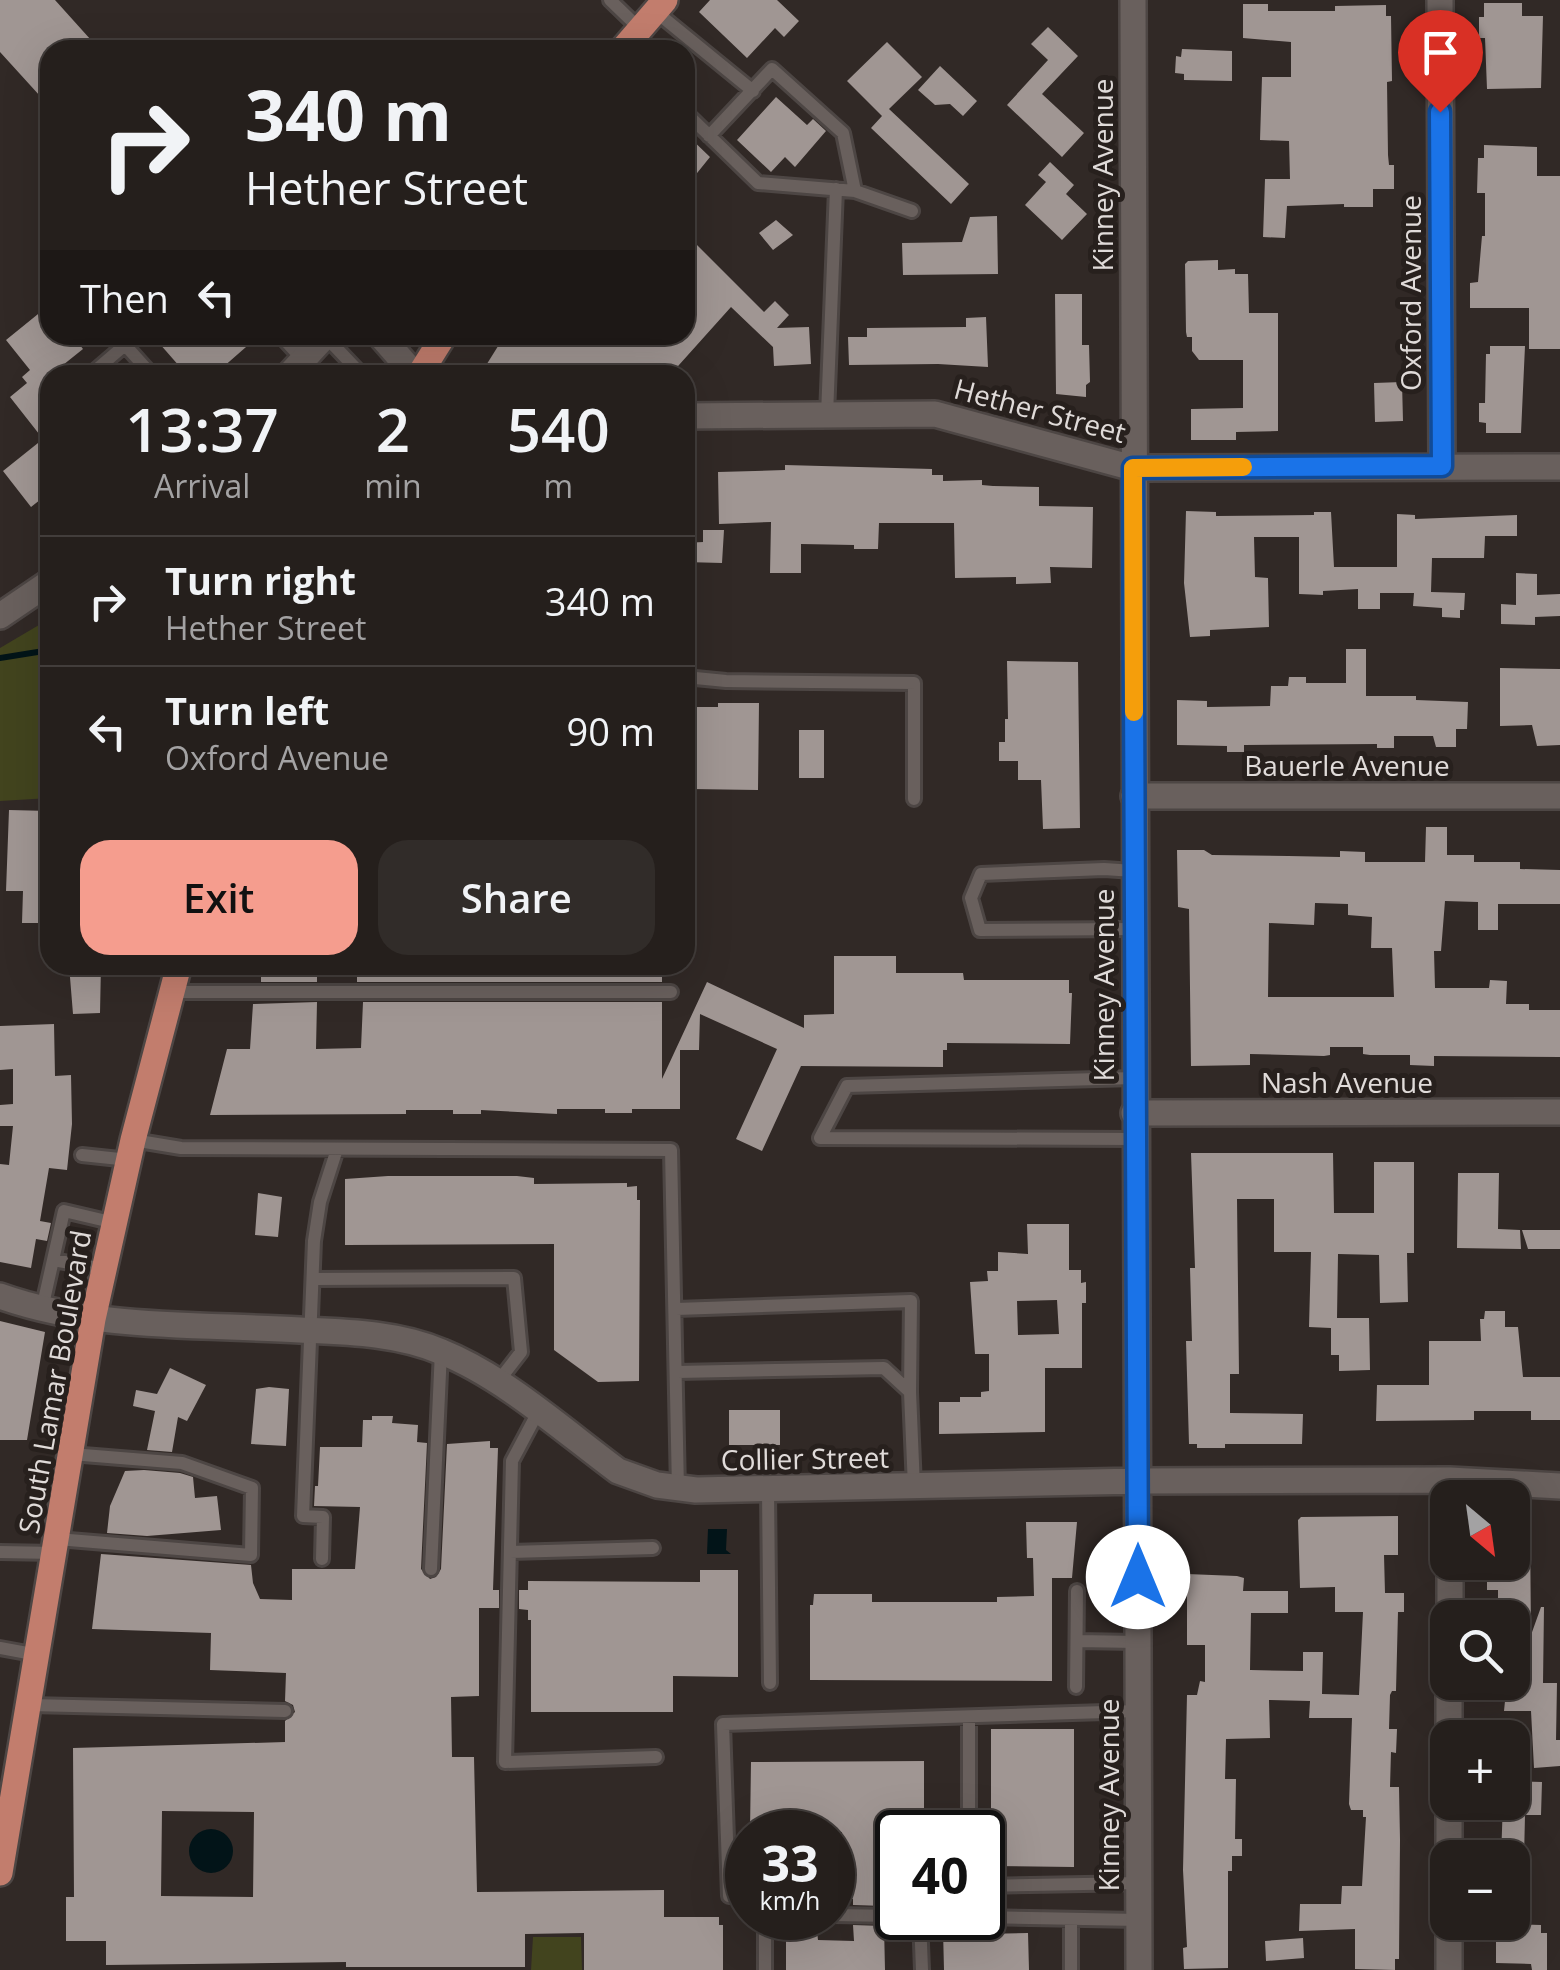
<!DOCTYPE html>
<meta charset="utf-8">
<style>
body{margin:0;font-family:"Open Sans",sans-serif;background:#312c29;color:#f1f3f6;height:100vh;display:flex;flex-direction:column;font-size:38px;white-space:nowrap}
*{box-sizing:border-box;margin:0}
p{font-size:32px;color:#a3a2a3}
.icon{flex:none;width:55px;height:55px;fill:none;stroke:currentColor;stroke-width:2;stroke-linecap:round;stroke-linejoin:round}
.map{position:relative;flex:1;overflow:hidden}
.side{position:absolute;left:40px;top:365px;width:655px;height:610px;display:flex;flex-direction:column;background:#251f1c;border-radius:30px;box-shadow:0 10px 40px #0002,0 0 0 2px #423d3b}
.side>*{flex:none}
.hud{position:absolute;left:40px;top:40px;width:655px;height:305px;border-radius:30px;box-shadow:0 10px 40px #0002,0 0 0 2px #423d3b;background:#251f1c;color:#f1f3f6;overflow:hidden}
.needle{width:65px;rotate:151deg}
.buttons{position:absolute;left:1430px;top:1480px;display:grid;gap:20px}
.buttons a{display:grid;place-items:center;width:100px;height:100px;border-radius:20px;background:#251f1c;box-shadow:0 10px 40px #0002,0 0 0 2px #423d3b;font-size:50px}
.speed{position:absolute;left:725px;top:1810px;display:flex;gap:20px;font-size:50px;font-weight:700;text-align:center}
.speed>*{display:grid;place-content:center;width:130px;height:130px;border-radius:50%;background:#251f1c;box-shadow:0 10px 40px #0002,0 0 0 2px #423d3b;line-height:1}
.speed small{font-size:25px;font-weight:400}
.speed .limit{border:5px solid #111;border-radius:15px;background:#fff;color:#111}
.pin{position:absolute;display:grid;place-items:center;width:85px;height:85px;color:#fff;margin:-102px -42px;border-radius:50% 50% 50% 0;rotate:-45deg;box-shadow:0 0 10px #0007}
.pin .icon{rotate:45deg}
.me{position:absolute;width:110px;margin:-55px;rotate:0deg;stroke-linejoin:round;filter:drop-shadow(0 0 8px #0008)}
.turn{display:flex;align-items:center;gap:35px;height:210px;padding:0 40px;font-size:45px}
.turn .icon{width:130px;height:130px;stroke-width:2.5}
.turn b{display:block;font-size:70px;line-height:85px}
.then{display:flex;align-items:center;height:95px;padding:0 40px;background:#0003;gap:20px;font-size:38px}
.eta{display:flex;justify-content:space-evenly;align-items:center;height:170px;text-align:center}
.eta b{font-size:60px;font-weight:600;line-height:70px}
.cta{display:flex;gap:20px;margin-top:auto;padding:20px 40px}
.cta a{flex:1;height:115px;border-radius:30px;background:#f59d8e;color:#111;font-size:40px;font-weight:600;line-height:115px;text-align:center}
.cta a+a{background:#312c29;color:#f1f3f6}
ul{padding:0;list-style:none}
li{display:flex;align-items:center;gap:30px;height:130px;padding:0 40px;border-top:2px solid #423d3b}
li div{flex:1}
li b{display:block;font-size:38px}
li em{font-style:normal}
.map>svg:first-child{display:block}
.green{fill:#42441e}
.water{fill:#021418}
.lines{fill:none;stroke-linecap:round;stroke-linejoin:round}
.stream{stroke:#021418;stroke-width:6}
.building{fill:#a09693;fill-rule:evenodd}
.lane-casing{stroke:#4d4644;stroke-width:18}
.street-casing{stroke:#4d4644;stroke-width:30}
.secondary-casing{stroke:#4d4644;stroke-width:30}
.primary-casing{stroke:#4d4644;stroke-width:30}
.lane{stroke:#69605d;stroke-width:12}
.street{stroke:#69605d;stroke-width:25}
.secondary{stroke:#69605d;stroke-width:25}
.primary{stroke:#c27d6d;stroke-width:25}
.route-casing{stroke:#114b97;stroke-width:25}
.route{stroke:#1a73e8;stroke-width:18}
.slow{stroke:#f59e0b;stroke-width:18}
.labels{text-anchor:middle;stroke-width:10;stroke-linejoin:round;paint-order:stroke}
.street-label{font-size:28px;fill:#e0dbd9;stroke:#27201d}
</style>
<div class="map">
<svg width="1560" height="1970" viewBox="0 0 1560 1970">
<rect width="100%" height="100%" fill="#312926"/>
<path class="green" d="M44 622 50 624V798L0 801V648Z
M533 1937H581L582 1970H531Z"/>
<path class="water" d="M708 1529H727L726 1550 731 1554H707Z
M189 1851a22 22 0 1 1 44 0a22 22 0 1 1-44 0Z"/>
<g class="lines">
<path class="stream" d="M0 658 50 650"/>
</g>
<path class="building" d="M0 0H55L100 50H50V107L0 52Z
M710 0H777L799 21 784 37 775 28 747 58 699 12Z
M1484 3H1522V16H1543L1541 88 1487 89 1485 38H1479V17H1484Z
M1243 4H1268V11H1335V6L1386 5V16H1391L1392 81 1387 82 1388 155 1389 165H1394V189H1373V207H1344V204L1287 206 1285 238 1263 237 1265 179H1290L1289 141 1260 140 1262 77H1291V42L1243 38Z
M1048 27 1078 56 1042 94 1084 133 1062 157 1007 105 1048 60 1031 44Z
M887 42 922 77 889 109 969 184 951 204 871 128 882 116 847 81Z
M1182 49 1232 51V81L1184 80V74L1175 73 1176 56 1181 57Z
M940 66 977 101 963 116 950 104 935 105 918 90Z
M776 97 807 125 813 119 826 131 795 167 785 157 771 172 737 140Z
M685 133 710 157 685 188Z
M1484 145 1537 147V176H1560V349H1529V308H1470V283L1478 282 1482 236H1485V193H1477L1478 158H1484Z
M1050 162 1074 185 1066 194 1087 214 1062 240 1025 205 1046 182 1038 175Z
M997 216 998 274 903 275 902 243 962 242 970 217Z
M776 220 793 235 773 250 759 233Z
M685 233 764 312 775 301 789 315 777 328 809 327 811 364 774 366 773 347 731 307 670 375H480L505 335H685Z
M1218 260V270L1235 269V274H1248L1249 313H1278V431L1236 432V440H1191V409L1243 408V360H1199L1192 351V337H1187L1186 332 1185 264 1188 261Z
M1055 294H1082V345H1089L1090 382 1086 385V397L1056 394Z
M43 310 50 319V335H72L83 349 43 381 50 389V492L31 507 3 471 43 439 10 397 27 383 22 377 30 370 6 340Z
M986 317 988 367 938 364 849 365 848 337H867V328L966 327V318Z
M152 335H235L246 347 214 375H187Z
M1490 346H1525L1521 433H1486V423L1479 422V403H1485L1486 354H1490Z
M1402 382 1403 421 1375 422 1374 383Z
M785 465 932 469V475H943V481L982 480V485L993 486 1039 487V506L1093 507 1092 568 1050 567 1051 583 1016 584V577L955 578 954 523H879L878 549H854V545L801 544V573H770L771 522 719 524 718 472 785 470Z
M1186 511 1216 512V516L1314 515V512H1331L1334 567H1397V514L1415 515V519L1517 515V536H1485L1484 558H1432L1431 592 1465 593 1464 610H1460V618L1442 617V608L1413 606 1414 593H1380V609H1358V589L1323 591V595L1299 594V537H1254L1255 577 1268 578 1269 627 1210 630V636L1190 637 1184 583Z
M703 530H724L722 563 685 562V543L703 542Z
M1516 573 1537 574V595L1560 594V616L1535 617V625L1501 624V604L1516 605Z
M1346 649H1366V696H1416V700L1468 702 1467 729H1456V747H1436L1433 736H1394V748H1377V744L1244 745V752H1227V746L1177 745V700L1207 701V707L1270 706 1271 686H1288L1289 677H1306V683H1346Z
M1007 661 1078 662 1080 828 1043 829 1041 780H1018V761H999V742H1005V719H1008Z
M1500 668 1560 669V745L1537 746 1532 725 1500 726Z
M718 703H759L758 790 691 789V737H685V707H718Z
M799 730H824V778H799Z
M9 810 50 811V923H22L23 891H6Z
M1426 827H1447V855H1474V862H1520V869L1560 870V904H1498V930H1478V902L1445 901 1441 951H1434L1435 988H1489L1490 980 1507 981 1506 1004H1529V1010H1560V1057L1434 1056V1066L1410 1065V1055H1370L1363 1054V1047H1330V1055L1324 1056 1250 1054V1065L1191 1066 1189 909 1178 907 1177 850H1204L1212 855 1288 856 1340 857V851L1365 852V862H1425ZM1315 903 1348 904V915L1372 917 1371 948H1392L1394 997H1268L1269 923 1314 925Z
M834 956H896V973H963L964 980H1069V993H1072L1070 1044 947 1043V1050H943V1067L801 1066 762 1151 736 1139 777 1049 700 1014 699 1050H680V1109H632V1113H605V1109H557V1114L481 1110V1114H453V1110H406V1114L210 1115 227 1049H250L253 1004 317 1002 316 1049 361 1048 363 1002H662V1079L707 982 804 1028V1015L834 1014Z
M69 965H101L100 1013 73 1014Z
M261 965H317V982H261Z
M357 965H662V982H357Z
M54 1024 55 1076 71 1075 72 1124 67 1170 49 1168 40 1221 51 1223 47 1241 36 1239 31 1268 0 1262V1164L9 1165 13 1126H0V1105L13 1104V1069L0 1070V1026Z
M1191 1153H1333L1334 1213H1374V1162H1414V1253H1407L1408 1302 1380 1303 1379 1255 1338 1254 1337 1318H1369L1370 1370 1339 1371V1355H1331V1328L1309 1327 1311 1252H1274V1199H1237L1239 1374H1230V1413L1303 1414 1302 1444H1225V1448H1197V1444H1189L1186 1341H1192L1190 1268H1195Z
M1458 1173H1499L1498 1229 1520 1230 1521 1249 1457 1248Z
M388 1176H517L534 1178V1184L627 1183V1187L637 1186V1200H640L639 1381 598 1382 554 1350V1244L345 1245V1179Z
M258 1193 282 1197 278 1237 255 1235Z
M1027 1224H1069V1270H1081V1283L1086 1282V1303H1082V1368H1045V1432L939 1434V1402H960V1397H981V1392L989 1391V1354H975L970 1282 988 1281 987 1271H998V1252L1028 1254ZM1057 1300 1059 1334 1018 1335 1017 1301Z
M1522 1230H1560V1249H1528Z
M1485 1311H1505V1327H1518L1523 1377H1560V1420H1531V1411H1474V1420L1376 1421 1377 1385H1429V1341H1481L1480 1319H1484Z
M0 1321 45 1332 27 1440H0Z
M170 1368 206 1385 187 1421 178 1417 172 1452 147 1450 155 1411 133 1406 136 1390 157 1394Z
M269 1387 289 1389 286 1446 251 1444 256 1389Z
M729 1410H780V1445H729Z
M372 1416H393L392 1423 418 1425 417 1442 427 1443 421 1569 430 1579 436 1577 441 1569 447 1444 490 1441V1448H498L493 1590H499V1608H479V1696L451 1697 452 1757H474L477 1892 664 1890V1917H719V1925H723V1970H584V1933L525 1934V1967H346V1962L106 1965V1941H66V1897H74L73 1748 285 1742V1721L295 1712 293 1705 285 1701 286 1673 210 1670 211 1633 92 1629 101 1554 251 1565 253 1583 260 1599 292 1600V1569H355L360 1507 314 1506 315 1486H318L320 1447H362L363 1420H372ZM162 1811 254 1812 253 1897 161 1896Z
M144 1470 180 1473 193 1477 195 1498 217 1496 221 1530 147 1536 107 1533 110 1506 125 1471Z
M1398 1516V1555H1384L1385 1593H1404V1612H1398L1396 1691H1392L1390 1695 1389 1729H1397L1396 1753 1391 1752 1390 1787H1399L1400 1840 1399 1959H1395V1970L1355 1969V1929L1299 1931 1300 1904H1341L1342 1886H1362L1366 1817H1363V1810H1351L1349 1804 1352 1718H1309L1310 1701 1269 1700 1270 1738 1226 1739 1225 1779H1236L1235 1839H1242V1856H1232V1871H1228V1968L1184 1969 1183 1948 1187 1947 1183 1870 1187 1695H1197L1200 1681 1205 1682V1645H1187V1574L1237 1576 1244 1578 1243 1591H1288V1613H1251L1250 1670 1303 1671V1652H1323L1322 1694 1359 1695 1363 1612H1335V1587L1300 1588 1298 1520 1301 1517Z
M1026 1522H1077L1072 1578H1052V1681L810 1680V1605H813L814 1594H872V1602H997V1597L1034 1596 1033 1558H1027Z
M1512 1525H1530L1531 1635 1541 1607H1544L1543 1683H1557L1556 1740H1560V1766L1534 1768 1531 1711H1504L1505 1701H1498V1683L1512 1682V1618H1498V1590H1487V1562H1512Z
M700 1570H738V1677L673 1676V1712H531V1620H528V1610L519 1609V1590H528V1581L700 1582Z
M991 1729H1074V1867L991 1866Z
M924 1761V1832H898V1899H884V1906L853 1905V1899H842V1832H750L751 1762Z
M1512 1781 1542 1782 1541 1815H1525L1524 1858H1501L1503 1802H1512Z
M1496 1924 1541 1925V1933H1547V1970H1532L1531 1964 1496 1963Z
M853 1925 884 1926 885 1970H786V1931H817L818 1940 854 1941Z
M982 1929V1934L1028 1933 1029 1970H944L943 1930Z
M1303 1938 1304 1958 1266 1961 1265 1941Z"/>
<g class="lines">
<defs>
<path id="lane" d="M610 0 640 29
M655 11 753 91
M685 112 758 183 855 191 912 211
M709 136 772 69 843 133 855 191
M280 335 303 360
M325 336 362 375
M90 375 125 345 152 375
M827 415 836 189
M685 677 726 681 914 683V799
M1134 871 1104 869 981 874 971 898 980 930 1134 929
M170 992H671
M1134 1078 847 1086 820 1138 1135 1139
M133 1140 181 1148 671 1150 678 1490
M82 1155 129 1160
M53 1260 104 1269
M313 1279 514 1278 521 1352 497 1383
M42 1309 64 1211 115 1223
M676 1309 911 1301 910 1392
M677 1372 884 1368 910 1392 914 1487
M538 1412 512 1461 505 1762 656 1757
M768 1491 770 1683
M57 1539 251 1555 252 1488 182 1463 71 1454
M0 1552 55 1553
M510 1552 653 1548
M322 1559 323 1517 303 1516 314 1241 320 1202 337 1149
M431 1569 441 1351
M1077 1641 1138 1642
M0 1648 38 1655
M1076 1687 1077 1591
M30 1705 285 1711
M969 1832V1718
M982 1886 1139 1883
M729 1896 723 1724 1138 1711
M832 1915 898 1916
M982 1917 1139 1920
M920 1918 922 1970
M765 1970V1918
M1071 1970V1919"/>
<path id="street" d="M1440 0 1442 466
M1134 796H1560
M1134 1113 1560 1112
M1450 1562V1618
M1449 1738V1682
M1449 1802V1858
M1449 1970V1922"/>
<path id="secondary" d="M1133 0 1139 1970
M380 335 415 375
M289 375 326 335
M685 416 935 414 1133 468 1560 467
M0 616 50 582
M0 1296C95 1330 201 1324 300 1330 348 1332 398 1333 442 1352 504 1377 564 1431 618 1471L657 1485 696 1490 1139 1481 1450 1480 1560 1486"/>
<path id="primary" d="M622 50 665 0
M419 375 444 335
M0 1873 93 1319 133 1140 179 965"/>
</defs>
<use href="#lane" class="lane-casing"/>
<use href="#street" class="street-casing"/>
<use href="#secondary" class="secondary-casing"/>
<use href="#primary" class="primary-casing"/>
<use href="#lane" class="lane"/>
<use href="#street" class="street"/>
<use href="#secondary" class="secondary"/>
<use href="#primary" class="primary"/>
</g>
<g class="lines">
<defs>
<path id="route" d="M1138 1577 1133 468 1442 466 1440 112"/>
</defs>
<use href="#route" class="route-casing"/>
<use href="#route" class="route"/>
<path class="slow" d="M1134 712 1133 468 1243 467"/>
</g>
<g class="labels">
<g class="street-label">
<text transform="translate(1103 175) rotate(-90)" y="10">Kinney Avenue</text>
<text transform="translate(1411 293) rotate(-90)" y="10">Oxford Avenue</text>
<text transform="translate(1040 411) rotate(15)" y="10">Hether Street</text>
<text x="1347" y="776">Bauerle Avenue</text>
<text transform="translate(1104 985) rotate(-90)" y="10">Kinney Avenue</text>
<text x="1347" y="1093">Nash Avenue</text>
<text transform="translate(55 1382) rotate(-80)" y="10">South Lamar Boulevard</text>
<text transform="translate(805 1459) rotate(-1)" y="10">Collier Street</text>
<text transform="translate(1109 1795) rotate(-90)" y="10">Kinney Avenue</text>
</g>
</g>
</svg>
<div class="buttons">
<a><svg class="needle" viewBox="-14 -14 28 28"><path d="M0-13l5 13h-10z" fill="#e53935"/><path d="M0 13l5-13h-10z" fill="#a3a2a3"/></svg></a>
<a><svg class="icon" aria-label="search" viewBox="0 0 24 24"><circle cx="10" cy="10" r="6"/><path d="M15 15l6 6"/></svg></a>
<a>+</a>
<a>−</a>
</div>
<div class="speed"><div>33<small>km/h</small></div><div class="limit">40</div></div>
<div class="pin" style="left:1440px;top:112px;background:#d93025"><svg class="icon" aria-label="arrive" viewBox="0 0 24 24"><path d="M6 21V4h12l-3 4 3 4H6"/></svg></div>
<svg class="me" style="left:1138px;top:1577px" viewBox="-20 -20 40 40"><circle r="19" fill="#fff"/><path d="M0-13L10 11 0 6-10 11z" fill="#1a73e8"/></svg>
<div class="hud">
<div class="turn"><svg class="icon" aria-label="right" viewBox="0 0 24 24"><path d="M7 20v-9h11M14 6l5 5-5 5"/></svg><div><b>340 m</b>Hether Street</div></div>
<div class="then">Then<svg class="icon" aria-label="left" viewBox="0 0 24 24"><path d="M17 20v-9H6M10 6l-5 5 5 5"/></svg></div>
</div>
<section class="side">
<div class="eta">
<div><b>13:37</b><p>Arrival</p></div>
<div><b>2</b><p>min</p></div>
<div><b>540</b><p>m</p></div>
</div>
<ul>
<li><svg class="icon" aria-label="right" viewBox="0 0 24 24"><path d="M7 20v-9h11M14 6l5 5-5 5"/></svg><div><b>Turn right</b><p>Hether Street</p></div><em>340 m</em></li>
<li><svg class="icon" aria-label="left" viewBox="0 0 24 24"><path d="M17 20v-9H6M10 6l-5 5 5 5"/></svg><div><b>Turn left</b><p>Oxford Avenue</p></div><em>90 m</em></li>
</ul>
<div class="cta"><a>Exit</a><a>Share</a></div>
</section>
</div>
